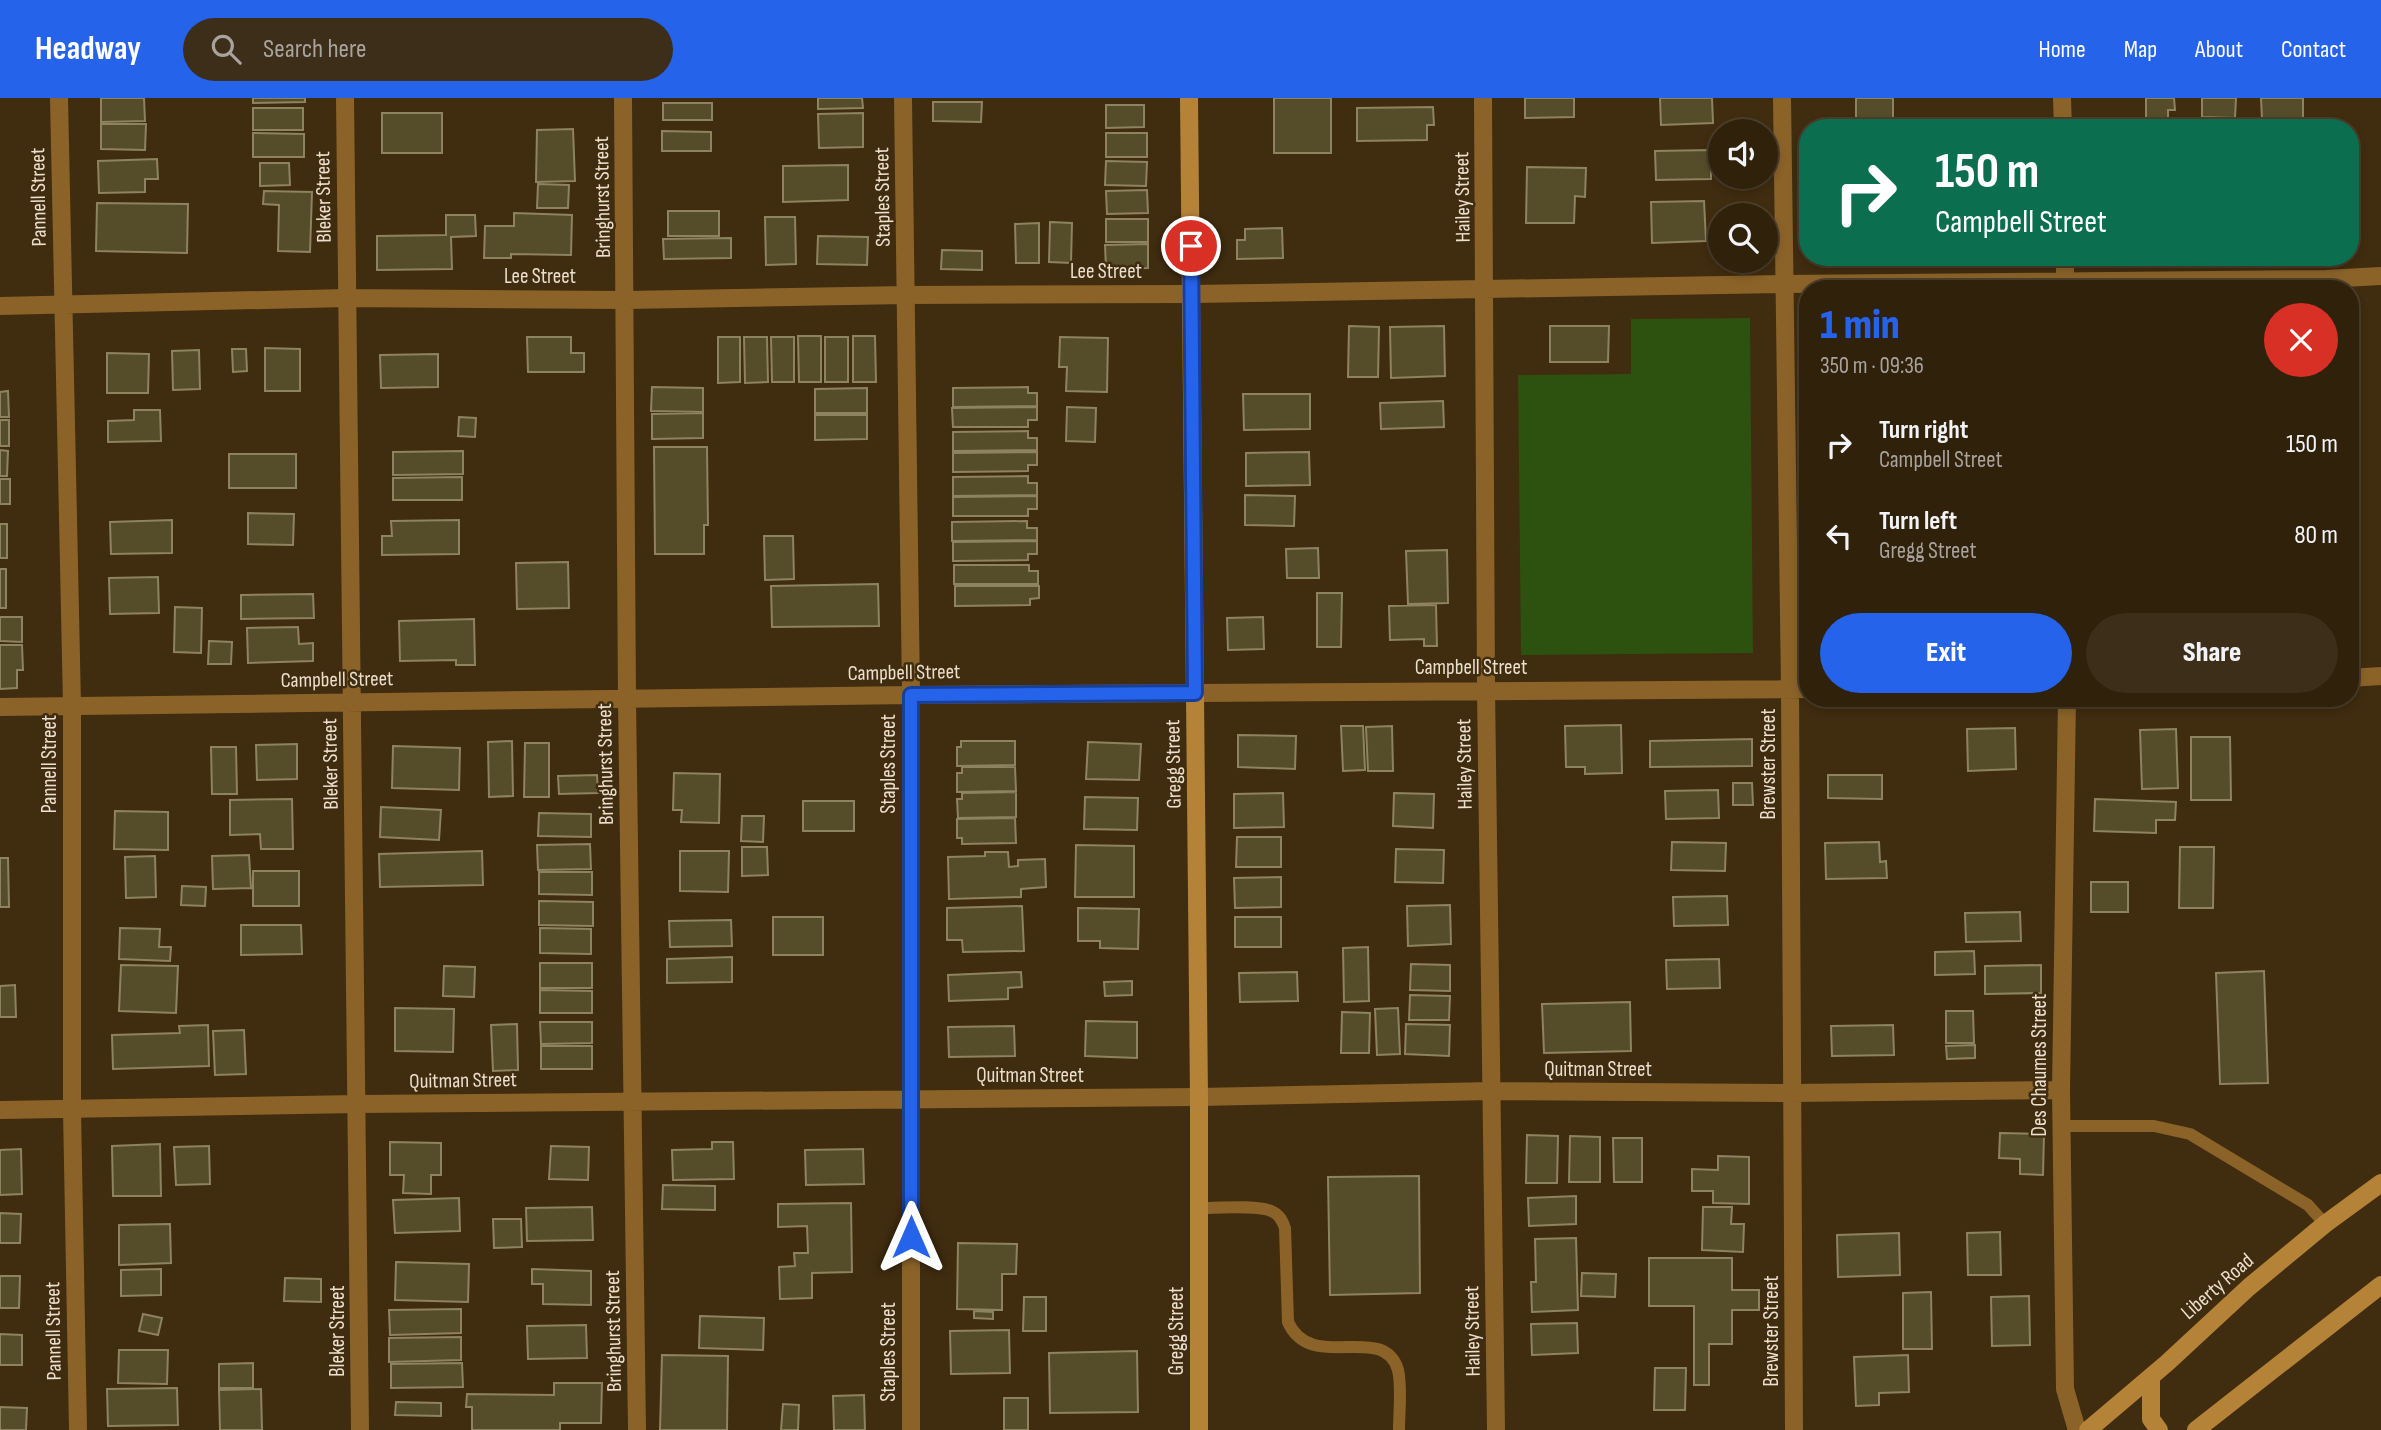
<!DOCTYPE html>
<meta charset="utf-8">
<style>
body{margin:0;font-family:"Sofia Sans Condensed",sans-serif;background:#3c2e19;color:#f1f3f6;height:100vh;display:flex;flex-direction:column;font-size:26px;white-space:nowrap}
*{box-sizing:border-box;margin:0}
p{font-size:23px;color:#a8a39d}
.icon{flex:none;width:38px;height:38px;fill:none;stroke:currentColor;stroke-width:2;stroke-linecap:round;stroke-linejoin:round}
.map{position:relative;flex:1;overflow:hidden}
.drawer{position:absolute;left:1799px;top:182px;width:560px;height:427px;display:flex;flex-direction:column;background:#30210b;border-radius:28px;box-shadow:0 4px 10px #0003,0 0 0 2px #4b3e2c}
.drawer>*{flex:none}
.guide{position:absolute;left:1799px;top:21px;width:560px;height:147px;border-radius:28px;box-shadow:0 4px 10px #0003,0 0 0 2px #4b3e2c;background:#0b6e4f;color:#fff;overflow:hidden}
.controls{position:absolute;left:1708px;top:21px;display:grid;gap:14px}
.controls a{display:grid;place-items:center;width:70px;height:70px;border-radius:50%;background:#30210b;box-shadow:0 4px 10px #0003,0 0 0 2px #4b3e2c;font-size:35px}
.pin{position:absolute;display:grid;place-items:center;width:60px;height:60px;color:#fff;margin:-30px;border:4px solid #fff;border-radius:50%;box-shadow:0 2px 7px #0007}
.me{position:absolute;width:77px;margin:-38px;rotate:0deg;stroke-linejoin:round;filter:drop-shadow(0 0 5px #0008)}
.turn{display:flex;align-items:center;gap:24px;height:147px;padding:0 21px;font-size:32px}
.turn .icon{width:91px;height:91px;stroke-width:2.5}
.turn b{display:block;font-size:49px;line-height:60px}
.round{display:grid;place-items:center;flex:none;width:74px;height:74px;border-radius:37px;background:#3c2e19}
.headline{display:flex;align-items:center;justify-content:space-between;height:119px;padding:0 21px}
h1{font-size:42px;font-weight:800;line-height:52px;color:#2563eb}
.primary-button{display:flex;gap:14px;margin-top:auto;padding:14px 21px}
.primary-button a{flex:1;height:80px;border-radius:42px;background:#2563eb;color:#fff;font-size:28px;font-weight:800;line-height:80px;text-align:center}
.primary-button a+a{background:#3c2e19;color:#f1f3f6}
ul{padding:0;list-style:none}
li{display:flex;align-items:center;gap:21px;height:91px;padding:0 21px}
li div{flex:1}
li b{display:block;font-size:26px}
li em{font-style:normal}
header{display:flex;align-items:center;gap:42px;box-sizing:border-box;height:98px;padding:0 35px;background:#2563eb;color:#fff}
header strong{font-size:33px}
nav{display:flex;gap:38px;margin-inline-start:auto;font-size:24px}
.search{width:490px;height:63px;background:#3c2e19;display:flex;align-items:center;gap:18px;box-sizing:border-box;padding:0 24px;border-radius:38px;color:#a8a39d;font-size:26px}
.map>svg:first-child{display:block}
.green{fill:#2d510e}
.building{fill:#554c2a;stroke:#8d835f;stroke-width:2}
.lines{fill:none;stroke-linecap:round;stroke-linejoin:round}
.lane{stroke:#8b6329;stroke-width:12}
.street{stroke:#8b6329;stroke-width:18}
.secondary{stroke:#b58338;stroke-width:18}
.route-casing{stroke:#184099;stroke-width:18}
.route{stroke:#2563eb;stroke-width:12}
.labels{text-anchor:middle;stroke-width:5;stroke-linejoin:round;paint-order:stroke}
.street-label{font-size:21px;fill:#ebdfce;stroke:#402c0f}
</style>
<header>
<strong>Headway</strong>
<div class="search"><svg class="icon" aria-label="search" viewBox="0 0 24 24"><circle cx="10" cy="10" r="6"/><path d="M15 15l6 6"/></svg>Search here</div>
<nav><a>Home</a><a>Map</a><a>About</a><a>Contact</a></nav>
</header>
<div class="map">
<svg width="2381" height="1332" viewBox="0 0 2381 1332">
<rect width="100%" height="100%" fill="#402c0f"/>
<path class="green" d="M1750 220 1753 555 1521 557 1518 277 1631 276V221Z"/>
<path class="building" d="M101 0H144L145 23 101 24Z
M253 0H305V4L253 5Z
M818 0H862L863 10 818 11Z
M1274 0H1331V55H1274Z
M1525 0H1574V19L1525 20Z
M1660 0H1712L1713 25 1661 27Z
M1856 0H1893V30H1856Z
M2146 0H2174L2175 12H2168V28L2146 29Z
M2202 0H2236L2235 20 2202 19Z
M2261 0H2303V20L2262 21Z
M933 4H982L981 24 933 23Z
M663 5H712V22H663Z
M1106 7H1144V29L1106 30Z
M1433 9 1434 27H1427V42L1357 43V10Z
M253 10H303V32H253Z
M382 15H442V55H382Z
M863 15V49L819 50 818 16Z
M101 26H146L145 52 101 51Z
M573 31 575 83 536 84 537 32Z
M662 33 711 34V53H662Z
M253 35 304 36V59H253Z
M1106 35H1147V59H1106Z
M1711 52V81L1656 82 1655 53Z
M157 61 158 81H145V94L99 95 98 63Z
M1106 63 1147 64 1146 88 1105 87Z
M260 65H289L290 87 260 88Z
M848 67V102L783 104V68Z
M1527 69 1586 70 1585 99 1575 98 1574 125H1526Z
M538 86 569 87 568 110H537Z
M1147 92 1148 115 1107 116 1106 93Z
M264 93 312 94 310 154 278 153 279 107 263 106Z
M1704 103 1706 143 1652 145 1651 104Z
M97 105 188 106 187 155 96 153Z
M668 113H719V138H668Z
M514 115 572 117 571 157 511 156V160H484L485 128H514Z
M446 117H475L476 138 451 139 452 171 377 172V138L446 137Z
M765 119H795L796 166 766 167Z
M1106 121H1148V144H1106Z
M1050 124 1072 125 1071 165 1049 164Z
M1039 125V165H1016L1015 126Z
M1282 130 1283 160 1237 161V142H1245V131Z
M818 138 868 139 867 167 817 166Z
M731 140V160L664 161 663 141Z
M1148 146V170L1106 171 1105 147Z
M942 152 982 153V172L941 171Z
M1349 228 1379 229 1378 279H1348Z
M1444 228 1445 278 1391 280 1390 229Z
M1550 228H1609L1608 264H1550Z
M798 238H821V284H799Z
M853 238H875L876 284H853Z
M527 239H571V255H584V274H528Z
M718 239H740V284L718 285Z
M744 239H767L768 284 745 285Z
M771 239H794V284H772Z
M825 239H848V284H825Z
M1060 239 1108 240 1107 294 1066 293 1067 269H1059Z
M265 250 300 251V293H265Z
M232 251H246L247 273 233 274Z
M199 252 200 291 173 292 172 253Z
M107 255 149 256 148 295H107Z
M438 256V289L381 290 380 257Z
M652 289 703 290V314L651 313Z
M1028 289V295H1037V308L953 309V290Z
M867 290V315H815V291Z
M8 293 9 319H0V294Z
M1243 296H1310V331L1244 332Z
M1443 303 1444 329 1381 331 1380 305Z
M1037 309V322H1028V329H953L952 310Z
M1067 309 1096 310 1095 344 1066 343Z
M134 312H160L161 343 108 344V323L134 322Z
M703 315V340L652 341V316Z
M815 317H867V341L815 342Z
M459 319 476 320 475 339 458 338Z
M0 322H9V348H0Z
M1028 333V340H1037V352L953 353V334Z
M654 349H707L708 427H704V456H655Z
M0 352 8 353 7 378H0Z
M463 353V376L393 377V354Z
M1037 354V367H1028V373L953 374V355Z
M1309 354 1310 387 1246 388V355Z
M229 356H296V390H229Z
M1028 378V385H1037V397L953 398V379Z
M462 379V402H393V380Z
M0 381H10V406H0Z
M1245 397 1295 398 1294 428 1245 427Z
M1037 398V411H1028V418H953V399Z
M248 415 294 416 293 447 248 446Z
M172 422V455L111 456 110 424Z
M459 422V456L382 457V438H392L391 423Z
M1027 423V430H1037V442L952 443V424Z
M0 426H7V460H0Z
M764 438H793L794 481 765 482Z
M1037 443V456H1028V462L953 463V444Z
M1318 450 1319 480H1287L1286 451Z
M1447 452 1448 505 1408 506 1406 453Z
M568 464 569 510 517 511 516 465Z
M954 467H1029V473H1038V486H954Z
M0 471H6V510H0Z
M158 479 159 515 110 516 109 480Z
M878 486 879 528 772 529 771 488Z
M955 488H1039V500L1030 501V507L955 508Z
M1317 495H1342L1341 549H1317Z
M313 496 314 520 241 521V497Z
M1436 507 1437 548H1424V541L1390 542 1389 508Z
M175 509 202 510 201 555 174 554Z
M0 519H22V544L0 543Z
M1263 519 1264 551 1228 552 1227 520Z
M474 521 475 567H456V562L400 563 399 523Z
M298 529 299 546 313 545V563L248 565 247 530Z
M209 543 232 544 231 566H208Z
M0 547H22L23 572H17V590L0 591Z
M1621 627 1622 675 1585 676V669H1566L1565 628Z
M1341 628H1363L1365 672 1343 673Z
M1392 628 1393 673H1368L1366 629Z
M2015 630 2016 671 1968 673 1967 631Z
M2176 631 2178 690 2142 691 2140 632Z
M1238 637 1296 638 1295 671 1238 669Z
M2191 639H2230L2231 702H2191Z
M1752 641V668L1650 669V643Z
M512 643 513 698 489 699 488 644Z
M961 643H1015V667L957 668V649H961Z
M1088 644 1141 646 1139 682 1086 681Z
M525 645H549V699H524Z
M297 646V681L257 682 256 647Z
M393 648 460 650 459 692 392 690Z
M211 649H236L237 696H212Z
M962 669H1015L1016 693 957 694V675H962Z
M674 675 720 676 719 725 681 724 682 712H673Z
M597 677 598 695 559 696 558 678Z
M1828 677H1882V701L1828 700Z
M1733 685H1752L1753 707H1733Z
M1718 692 1719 720 1666 721 1665 693Z
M1016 694V719L958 720 957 701H962V695Z
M1283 695 1284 729 1234 730V696Z
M1394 695 1434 696 1433 730 1393 728Z
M1085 699 1138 700 1137 732 1084 731Z
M292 701 293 751H261L260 736 230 737V702Z
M2095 701 2176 704 2175 722H2156V735L2094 733Z
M803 703H854V733H803Z
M381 709 441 712 439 742 380 739Z
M115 713 168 714V752L114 751Z
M539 715 591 716V739L538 738Z
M742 718H764L763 744 741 743Z
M1015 720 1016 745 962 746V740H957V721Z
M1237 739H1281V769H1236Z
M1672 744 1726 745 1725 773 1671 772Z
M1879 744 1880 764 1886 763 1887 780 1826 781 1825 745Z
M590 746 591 771 538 772 537 747Z
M1076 747 1134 748V799H1075Z
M742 749H767L768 777 742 778Z
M2180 749H2214L2213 810H2179Z
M1396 751 1444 752 1443 785 1395 784Z
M482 753 483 787 380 789 379 756Z
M680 753H729L728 794 680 793Z
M985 754H1008L1009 769 1018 768V762L1045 761 1046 789 1021 791V799L949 801 948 759 985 758Z
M249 757 251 790 213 791 212 758Z
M155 758 156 799 126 800 125 759Z
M0 760H8L9 809H0Z
M253 773H299V808H253Z
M539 774H592V797L539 796Z
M1281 779V809L1235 810 1234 780Z
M2091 784H2128V814H2091Z
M182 788 206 789 205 808 181 807Z
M1727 798 1728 827 1674 828 1673 799Z
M539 803 593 804V828L539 827Z
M1450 807 1451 846 1408 848 1407 808Z
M1022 808 1024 853 963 854 962 842H947V810Z
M1078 810 1139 811 1138 851 1100 850V843H1078Z
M2020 814 2021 843 1966 844 1965 815Z
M773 819H823V857H773Z
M1235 819H1281V849H1235Z
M731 822 732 848 670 849 669 823Z
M241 827H301L302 856 241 857Z
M120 830 160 831 159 849H171L170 863 119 861Z
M540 830 591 831V856L540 855Z
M1368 849 1369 903 1344 904 1343 850Z
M1974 853 1975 876 1935 877V854Z
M732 859V884L667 885V861Z
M1719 861 1720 890 1667 891 1666 862Z
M540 865H592V890H540Z
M1411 866 1450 867V893L1410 892Z
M121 867 178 868 176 915 119 913Z
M2041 867V895L1985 896V868Z
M444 868 475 869 474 899 443 898Z
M2264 873 2268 985 2220 986 2216 875Z
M1021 874 1022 889 1008 890V901L949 903 948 877Z
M1297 874 1298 903 1240 904 1239 875Z
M1132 883V897L1105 898 1104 884Z
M15 887 16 919H0V888Z
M540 892 592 893V915H540Z
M1410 897 1450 898 1449 922H1409Z
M1630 904 1631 953 1544 955 1542 906Z
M395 910 454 911 453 954 395 953Z
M1398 910 1400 956 1377 957 1375 911Z
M1946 913H1973L1974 945H1946Z
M1342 914 1370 915 1369 955H1341Z
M1086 923 1137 924V960L1085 958Z
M540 924H592V945L541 946Z
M517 926 518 972 493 973 491 927Z
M1406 926 1450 927 1449 958 1405 956Z
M208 927 209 968 113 971 112 937 180 935 179 928Z
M1893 927 1894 957 1832 958 1831 928Z
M1014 928 1015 958 949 959 948 929Z
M244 932 246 976 215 977 213 933Z
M1975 947V960L1947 961 1946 948Z
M541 948H592V971H541Z
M2000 1035 2044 1036 2043 1077 2020 1076V1061L1999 1060Z
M1527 1037 1558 1038 1557 1085H1526Z
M1570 1038 1600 1039V1084H1569Z
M1613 1040H1642V1084H1614Z
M390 1044 441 1045V1077H431V1096L403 1095 404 1077H390Z
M712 1044H733L734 1081 673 1082 672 1052 712 1051Z
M160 1046 161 1098H113L112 1048Z
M209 1048 210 1086 176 1087 174 1049Z
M551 1048 589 1049 588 1082 549 1081Z
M21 1051 22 1096 0 1097V1052Z
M863 1051 864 1086 806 1087 805 1052Z
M1718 1058 1749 1059V1106L1713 1105V1093H1692V1071L1718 1072Z
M1419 1078 1420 1195 1330 1197 1328 1079Z
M663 1087 715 1088V1112L662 1111Z
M1576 1098V1126L1529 1128 1528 1100Z
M459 1100 460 1133 395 1135 393 1102Z
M851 1105 852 1174 812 1175V1200L780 1201 779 1169 795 1168 794 1155H808L807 1128 778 1129V1106Z
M592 1109 593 1142 527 1143 526 1110Z
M1703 1109H1732L1731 1126H1744L1743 1154 1702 1152Z
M0 1115 21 1116 20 1145H0Z
M493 1121H521L522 1149 494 1150Z
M170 1126 171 1165 119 1167V1127Z
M2000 1134 2001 1177H1968L1967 1135Z
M1899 1135 1900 1177 1838 1179 1837 1137Z
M1576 1140 1578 1212 1532 1214 1531 1184H1536L1535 1141Z
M958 1145 1017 1146 1016 1176H1002V1212L957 1211Z
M1649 1160H1732V1192H1759V1212H1732V1246H1709V1287H1694V1208H1649Z
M396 1164 469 1166 468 1204 395 1202Z
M161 1171V1197L121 1198V1172Z
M532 1171 591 1173V1207L543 1206V1186H532Z
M1582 1175 1616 1176 1615 1199 1581 1198Z
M0 1178H20L19 1210H0Z
M285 1180 321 1181V1204L284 1203Z
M1931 1194 1932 1251H1903V1195Z
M2029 1198 2030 1247 1992 1248 1991 1199Z
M1024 1199H1046V1233H1023Z
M461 1211V1235L390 1237 389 1212Z
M974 1213 993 1214V1221L974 1220Z
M143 1216 162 1220 158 1237 139 1233Z
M700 1218 764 1220 763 1252 699 1250Z
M1577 1225 1578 1255 1532 1257 1531 1226Z
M586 1227 587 1260 528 1261 527 1228Z
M1009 1232 1010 1275 951 1276 950 1233Z
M0 1236 22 1237V1267H0Z
M461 1239V1262L389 1264V1240Z
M119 1252H168L167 1286 118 1285Z
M1137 1253 1138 1314 1050 1315 1049 1255Z
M662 1257 728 1258 727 1332H660Z
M1908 1257 1909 1294 1879 1295V1307L1856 1308 1854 1259Z
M253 1265V1290H219V1266Z
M462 1265 463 1289 391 1290V1266Z
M1655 1270H1686L1685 1312H1654Z
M554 1285H602L601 1325H560V1332H472V1309H466L467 1296 554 1297Z
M177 1290 178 1327 108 1328 107 1291Z
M261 1291 262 1332H220L219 1292Z
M864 1297 865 1332H834L833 1298Z
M1004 1300H1028V1332H1004Z
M396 1304 441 1305V1318L395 1317Z
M783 1306 799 1307 798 1332H781Z
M0 1309 27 1310 26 1332H0Z"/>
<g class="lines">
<path class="lane" d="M2061 1028H2154L2190 1036 2308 1107 2325 1126
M1199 1110C1216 1110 1258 1107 1271 1113 1279 1116 1282 1122 1285 1130L1288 1224C1311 1276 1384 1223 1398 1272 1402 1288 1399 1315 1399 1332"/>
<path class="street" d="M59 0 72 607V1012L78 1332
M345 0 360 1332
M623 0 627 601 637 1332
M903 0 911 597V1332
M1483 0 1486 591 1496 1332
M1782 0 1790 591 1794 1332
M2062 0 2063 30
M2065 159V191
M0 208 347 200 626 202 906 197 1192 196 1785 186 2326 181 2381 178
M2350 580 2381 578
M2067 600 2061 992 2065 1291 2077 1332
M0 609 911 597 1808 591
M0 1012 358 1006 1199 999 1492 993 1792 995 2061 992"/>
<path class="secondary" d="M1189 0 1199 999V1332
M2151 1279V1321L2159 1332
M2088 1332 2167 1265 2249 1189 2325 1126 2381 1085
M2196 1332 2381 1187"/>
</g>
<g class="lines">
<defs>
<path id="route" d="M911 1139V597L1195 595 1191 148"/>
</defs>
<use href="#route" class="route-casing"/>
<use href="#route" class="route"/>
</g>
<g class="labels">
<g class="street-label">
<text transform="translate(38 99) rotate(-91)" y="7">Pannell Street</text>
<text transform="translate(323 99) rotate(-91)" y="7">Bleker Street</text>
<text transform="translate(602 99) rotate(-91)" y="7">Bringhurst Street</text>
<text transform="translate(882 99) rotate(-91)" y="7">Staples Street</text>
<text transform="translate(1462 99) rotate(-91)" y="7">Hailey Street</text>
<text x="1106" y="180">Lee Street</text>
<text x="540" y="185">Lee Street</text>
<text x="1471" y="576">Campbell Street</text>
<text transform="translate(904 574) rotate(-1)" y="7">Campbell Street</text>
<text transform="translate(337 581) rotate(-1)" y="7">Campbell Street</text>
<text transform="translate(49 666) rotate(-90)" y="7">Pannell Street</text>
<text transform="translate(330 666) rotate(-91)" y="7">Bleker Street</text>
<text transform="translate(605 666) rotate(-91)" y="7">Bringhurst Street</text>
<text transform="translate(888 666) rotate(-90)" y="7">Staples Street</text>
<text transform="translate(1173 666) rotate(-91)" y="7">Gregg Street</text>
<text transform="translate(1464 666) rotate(-91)" y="7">Hailey Street</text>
<text transform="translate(1768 666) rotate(-90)" y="7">Brewster Street</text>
<text transform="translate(2039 967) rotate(-90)" y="7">Des Chaumes Street</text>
<text x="1598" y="978">Quitman Street</text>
<text x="1030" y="984">Quitman Street</text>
<text transform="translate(463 982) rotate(-1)" y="7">Quitman Street</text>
<text transform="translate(2217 1188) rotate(-41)" y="7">Liberty Road</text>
<text transform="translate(53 1233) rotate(-91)" y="7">Pannell Street</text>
<text transform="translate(337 1233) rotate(-90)" y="7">Bleker Street</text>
<text transform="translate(613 1233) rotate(-91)" y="7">Bringhurst Street</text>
<text transform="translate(1176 1233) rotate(-90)" y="7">Gregg Street</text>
<text transform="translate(1472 1233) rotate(-91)" y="7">Hailey Street</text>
<text transform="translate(1771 1233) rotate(-90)" y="7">Brewster Street</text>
<text transform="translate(888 1254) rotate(-90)" y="7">Staples Street</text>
</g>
</g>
</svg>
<div class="controls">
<a><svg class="icon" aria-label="sound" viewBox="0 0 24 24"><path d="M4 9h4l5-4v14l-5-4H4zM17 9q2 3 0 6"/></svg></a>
<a><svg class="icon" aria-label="search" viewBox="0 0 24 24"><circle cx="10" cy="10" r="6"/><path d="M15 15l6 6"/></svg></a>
</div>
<div class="pin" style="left:1191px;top:148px;background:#d93025"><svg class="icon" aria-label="arrive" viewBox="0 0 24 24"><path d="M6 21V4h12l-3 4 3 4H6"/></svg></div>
<svg class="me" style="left:911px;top:1139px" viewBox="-20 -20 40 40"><path d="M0-17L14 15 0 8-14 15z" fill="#2563eb" stroke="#fff" stroke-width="4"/></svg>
<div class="guide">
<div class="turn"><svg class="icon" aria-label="right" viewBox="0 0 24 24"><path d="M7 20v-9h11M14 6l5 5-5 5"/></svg><div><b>150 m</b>Campbell Street</div></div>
</div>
<section class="drawer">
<div class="headline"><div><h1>1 min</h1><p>350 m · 09:36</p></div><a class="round" style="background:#d93025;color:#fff"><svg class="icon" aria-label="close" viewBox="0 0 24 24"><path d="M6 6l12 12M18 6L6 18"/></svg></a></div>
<ul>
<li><svg class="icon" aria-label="right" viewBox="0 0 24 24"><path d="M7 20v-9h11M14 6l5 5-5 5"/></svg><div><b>Turn right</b><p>Campbell Street</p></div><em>150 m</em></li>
<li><svg class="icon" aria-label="left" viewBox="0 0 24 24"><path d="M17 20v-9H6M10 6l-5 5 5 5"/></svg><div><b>Turn left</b><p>Gregg Street</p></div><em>80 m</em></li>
</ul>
<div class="primary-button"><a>Exit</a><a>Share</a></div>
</section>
</div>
